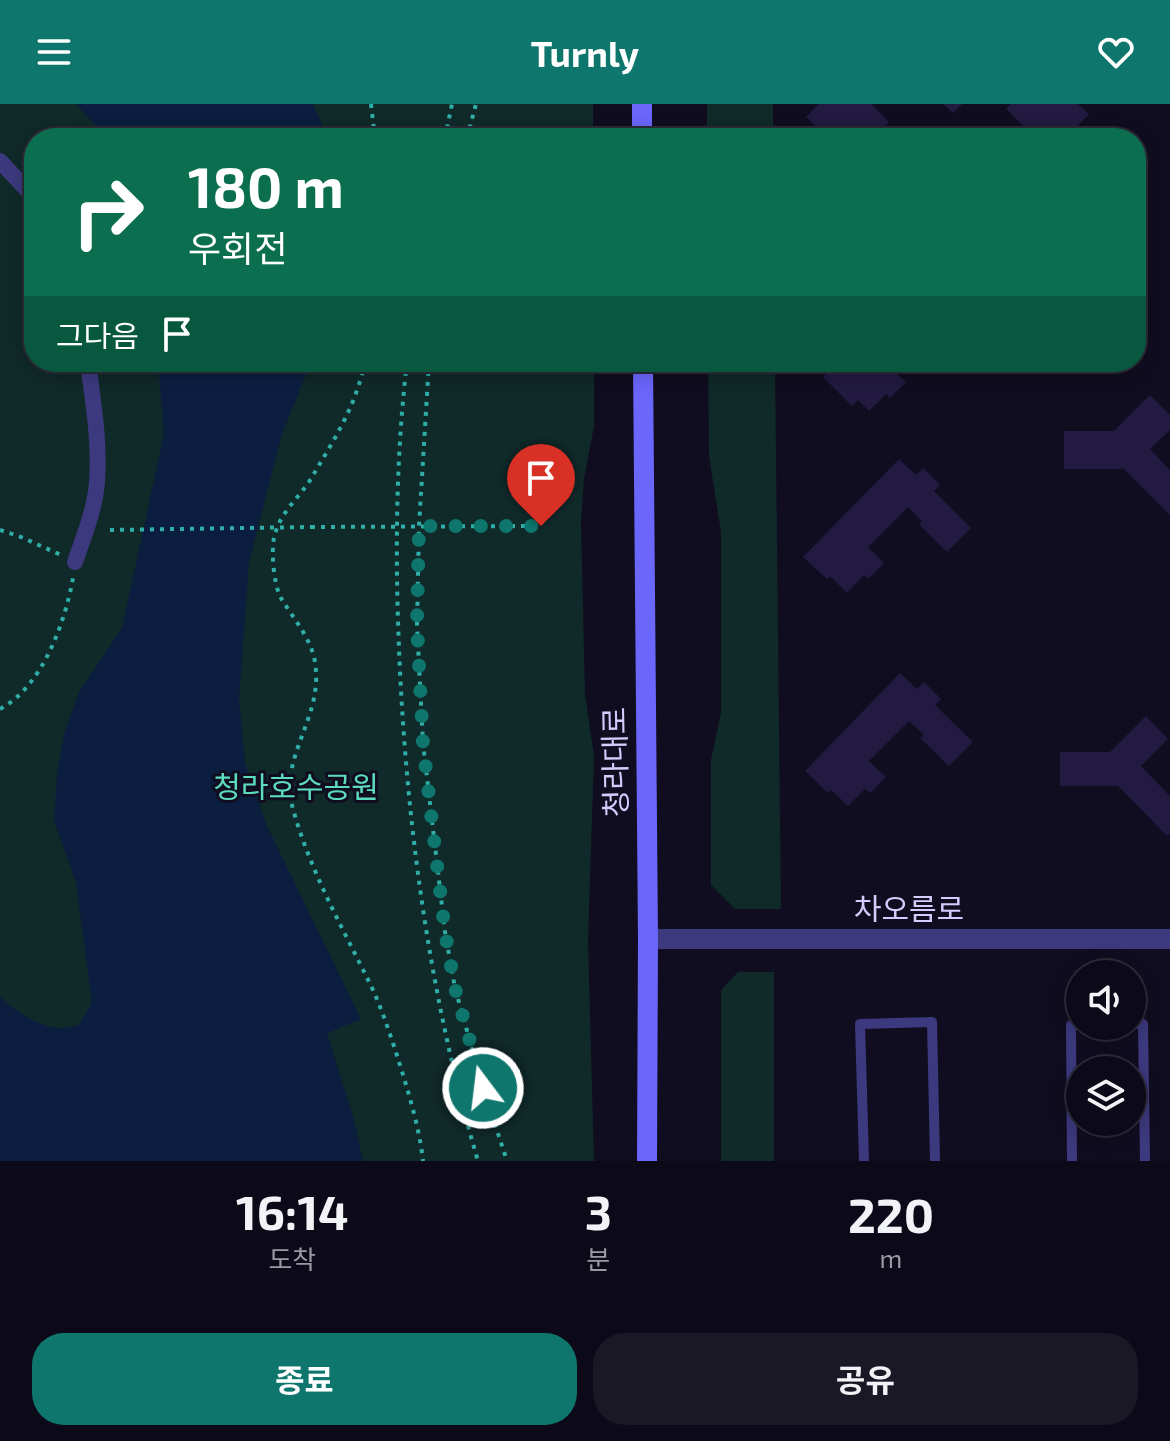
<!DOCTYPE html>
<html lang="ko">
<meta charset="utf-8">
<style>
body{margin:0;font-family:"Exo 2","Noto Sans KR",sans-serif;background:#1a1825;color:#f1f3f6;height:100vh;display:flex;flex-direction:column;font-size:30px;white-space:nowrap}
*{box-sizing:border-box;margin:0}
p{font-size:26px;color:#9a9aa2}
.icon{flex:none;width:44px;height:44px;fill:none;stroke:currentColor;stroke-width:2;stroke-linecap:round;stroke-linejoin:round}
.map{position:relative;height:1057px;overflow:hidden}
.drawer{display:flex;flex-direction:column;background:#0c0a18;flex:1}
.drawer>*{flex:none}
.guide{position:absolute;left:24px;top:24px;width:1122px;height:244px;border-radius:32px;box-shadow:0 4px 20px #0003,0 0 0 2px #2c2b37;background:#0b6e4f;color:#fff;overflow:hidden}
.controls{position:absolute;left:1066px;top:856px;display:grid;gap:16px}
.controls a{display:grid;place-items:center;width:80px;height:80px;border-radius:50%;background:#0c0a18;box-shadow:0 4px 20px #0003,0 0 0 2px #2c2b37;font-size:40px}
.pin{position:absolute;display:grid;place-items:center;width:68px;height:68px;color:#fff;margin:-82px -34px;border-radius:50% 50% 50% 0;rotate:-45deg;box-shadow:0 0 8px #0007}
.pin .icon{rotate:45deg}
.me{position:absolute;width:88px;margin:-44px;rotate:345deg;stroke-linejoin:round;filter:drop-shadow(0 0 6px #0008)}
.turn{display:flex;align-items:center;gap:28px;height:168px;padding:0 32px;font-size:36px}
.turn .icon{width:104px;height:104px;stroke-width:2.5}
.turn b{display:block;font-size:56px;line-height:68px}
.then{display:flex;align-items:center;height:76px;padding:0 32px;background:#0003;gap:16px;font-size:30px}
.eta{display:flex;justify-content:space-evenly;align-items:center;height:136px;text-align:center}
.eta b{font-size:48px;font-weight:700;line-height:56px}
.action{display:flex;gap:16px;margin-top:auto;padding:16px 32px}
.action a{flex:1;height:92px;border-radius:32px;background:#0f766e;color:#fff;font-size:32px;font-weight:700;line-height:92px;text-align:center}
.action a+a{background:#1a1825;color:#f1f3f6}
header{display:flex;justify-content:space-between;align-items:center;height:104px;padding:0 32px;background:#0f766e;color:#fff;font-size:36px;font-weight:700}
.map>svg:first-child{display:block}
.green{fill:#102929}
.water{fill:#0c1e40}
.building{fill:#221a40}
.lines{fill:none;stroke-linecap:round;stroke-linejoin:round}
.path{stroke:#30afa8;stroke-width:4;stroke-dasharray:4 6;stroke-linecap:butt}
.service{stroke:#3c397e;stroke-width:10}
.pedestrian{stroke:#3c397e;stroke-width:16}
.tertiary{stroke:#3c397e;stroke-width:20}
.secondary{stroke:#6b66fc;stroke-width:20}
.path-bridge{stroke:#30afa8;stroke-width:4;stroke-dasharray:4 6;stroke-linecap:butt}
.route{stroke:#0f766e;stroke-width:14;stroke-dasharray:0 25.2}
.labels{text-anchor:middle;stroke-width:6;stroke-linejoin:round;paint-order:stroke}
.street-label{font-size:30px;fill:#d3cdfe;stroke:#100d20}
.park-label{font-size:30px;fill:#5bdcbd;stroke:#100d20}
</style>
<header><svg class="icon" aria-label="menu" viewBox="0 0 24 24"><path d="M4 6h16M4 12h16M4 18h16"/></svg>Turnly<svg class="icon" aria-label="heart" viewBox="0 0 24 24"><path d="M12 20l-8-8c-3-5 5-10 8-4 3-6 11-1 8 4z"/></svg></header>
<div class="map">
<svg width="1170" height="1057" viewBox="0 0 1170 1057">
<rect width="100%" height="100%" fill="#100d20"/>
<path class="green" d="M0 0H593V34H34V258H594V322L584 375 581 418 585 589 594 653 588 836 594 1057H0Z
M707 0H773V34H707Z
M708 258H775L781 805H735L711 781V656L721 609V428L709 352Z
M738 868H774V1057H721V886Z"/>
<path class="water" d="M76 0H313L328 34H107Z
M158 258H311L282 330 249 458 239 596 245 658 266 720 361 915 327 929 354 1016 363 1057H0V893C15 907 38 923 59 924 65 925 72 922 79 921L92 899 76 778 54 717 57 671 64 630 79 588 122 524 164 330Z"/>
<path class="building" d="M819 0H871L889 18 874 34 869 29 865 34H828L806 13Z
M943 0H962L953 9Z
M1011 0H1078L1089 10 1074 26 1069 21 1057 34H1048L1041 28 1036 34 1006 5Z
M838 258H892L888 262 906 278 890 294 886 290 869 307 858 296 852 302 823 273Z
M957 258H980L969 270Z
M1150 291 1170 311V326L1150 345 1170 366V411L1124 365H1064V327H1114Z
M899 355 916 371 923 364 940 381 934 387 971 424 947 448 919 420 922 417 908 403 868 443 884 459 868 475 864 471 847 489 830 472 827 475 803 453Z
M900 569 917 585 924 578 941 595 935 601 973 638 949 662 920 634 924 631 909 617 869 657 886 673 870 689 865 685 848 702 831 686 828 689 805 667Z
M1146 612 1168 635 1141 662 1170 692V729L1167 732 1118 682H1060V648H1110Z"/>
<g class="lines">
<path class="path" d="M371 0 375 34
M445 34 452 0
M467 34 476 0
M366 258C361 273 357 289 350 304 340 327 325 351 312 373 299 395 280 407 274 434 271 448 274 482 281 494 293 514 311 534 315 558 324 615 278 651 293 705 311 770 345 828 374 888 386 916 395 945 404 974 412 1001 420 1029 423 1057
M407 258C395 360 395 464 400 567 408 732 431 898 478 1057
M429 258 419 422 417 521 423 639 445 828 455 884 483 984 507 1057
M311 423 541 422
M0 426 21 433 61 451
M0 605C42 583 65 519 73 474"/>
<path class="service" d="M1132 920H1143L1145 1057
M864 1057 860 920 932 918 935 1057
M1072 1057 1071 921H1080"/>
<path class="pedestrian" d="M0 57 27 86 34 97
M75 458C84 432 95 405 97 378 100 338 93 298 88 258"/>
<path class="tertiary" d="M648 835H1170"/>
<path class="secondary" d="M642 0V34
M643 258 648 835 647 1057"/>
<path class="path-bridge" d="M110 426 311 423"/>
</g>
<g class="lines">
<path class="route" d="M483 984 455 884 445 828 430 701 423 639 417 521 419 422H541"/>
</g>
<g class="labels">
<g class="street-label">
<text transform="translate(616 658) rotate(-91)" y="10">청라대로</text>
<text x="909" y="816">차오름로</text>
</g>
<g class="park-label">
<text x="296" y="694">청라호수공원</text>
</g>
</g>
</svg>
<div class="controls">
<a><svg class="icon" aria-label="sound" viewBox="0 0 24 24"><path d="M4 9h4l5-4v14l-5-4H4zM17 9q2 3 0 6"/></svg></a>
<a><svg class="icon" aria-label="layers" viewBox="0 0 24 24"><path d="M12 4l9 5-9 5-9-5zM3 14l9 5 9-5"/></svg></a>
</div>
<div class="pin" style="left:541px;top:422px;background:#d93025"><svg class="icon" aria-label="arrive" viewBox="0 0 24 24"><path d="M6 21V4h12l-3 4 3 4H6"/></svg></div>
<svg class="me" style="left:483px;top:984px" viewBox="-20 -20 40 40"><circle r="17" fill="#0f766e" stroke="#fff" stroke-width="3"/><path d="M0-11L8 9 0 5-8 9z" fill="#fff"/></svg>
<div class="guide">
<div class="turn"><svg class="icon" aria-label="right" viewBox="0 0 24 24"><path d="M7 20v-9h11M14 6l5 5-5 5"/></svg><div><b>180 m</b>우회전</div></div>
<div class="then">그다음<svg class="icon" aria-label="arrive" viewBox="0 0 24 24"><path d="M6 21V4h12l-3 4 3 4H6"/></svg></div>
</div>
</div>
<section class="drawer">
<div class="eta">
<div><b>16:14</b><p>도착</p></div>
<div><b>3</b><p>분</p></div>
<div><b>220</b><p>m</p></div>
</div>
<div class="action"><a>종료</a><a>공유</a></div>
</section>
